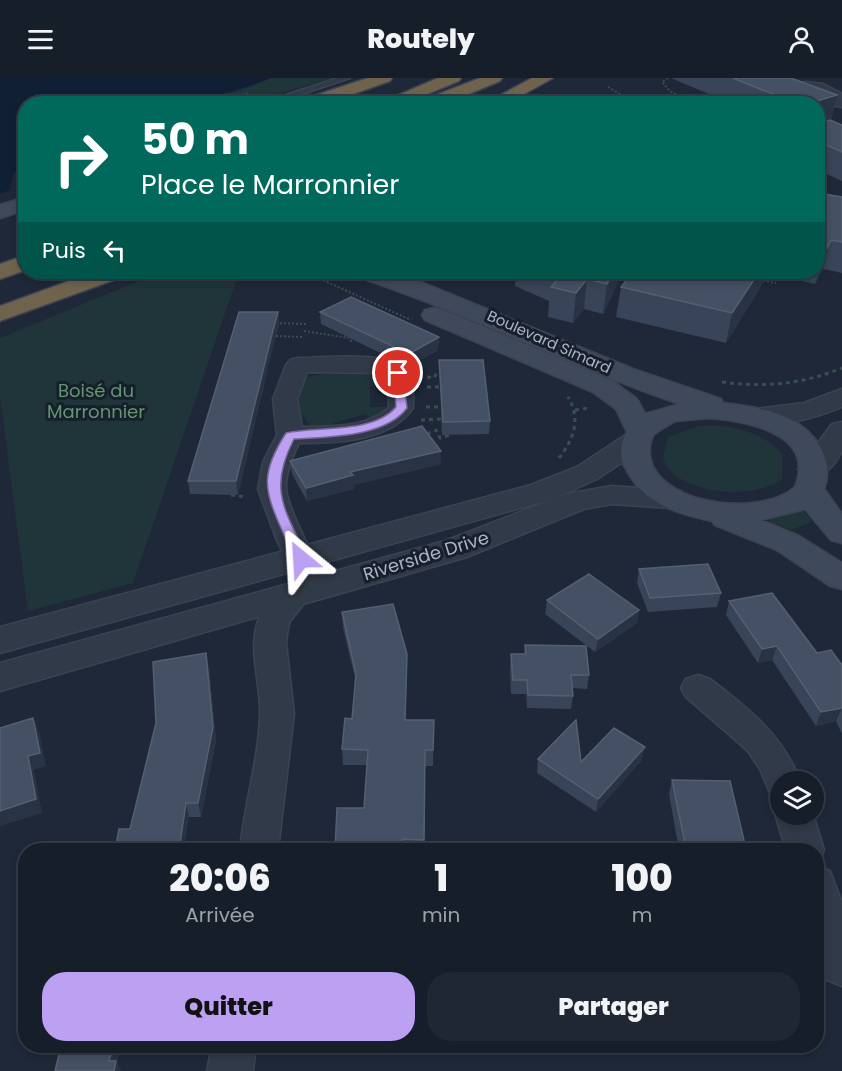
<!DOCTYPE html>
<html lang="fr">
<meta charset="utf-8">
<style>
body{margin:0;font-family:Poppins,sans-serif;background:#1f2732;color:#f1f3f6;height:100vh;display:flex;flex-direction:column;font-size:22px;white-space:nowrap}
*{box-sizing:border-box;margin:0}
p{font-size:20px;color:#9ea2a8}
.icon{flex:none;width:33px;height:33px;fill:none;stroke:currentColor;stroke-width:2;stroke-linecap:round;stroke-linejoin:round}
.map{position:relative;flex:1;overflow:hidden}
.drawer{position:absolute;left:18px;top:765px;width:806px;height:210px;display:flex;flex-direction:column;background:#161e2a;border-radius:24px;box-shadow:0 3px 9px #0003,0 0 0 2px #353c47}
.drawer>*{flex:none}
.top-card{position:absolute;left:18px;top:18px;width:807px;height:183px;border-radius:24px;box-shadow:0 3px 9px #0003,0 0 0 2px #353c47;background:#00695c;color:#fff;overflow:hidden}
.controls{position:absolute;left:770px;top:693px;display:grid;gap:12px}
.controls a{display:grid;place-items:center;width:54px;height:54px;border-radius:50%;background:#161e2a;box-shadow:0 3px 9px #0003,0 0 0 2px #353c47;font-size:30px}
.pin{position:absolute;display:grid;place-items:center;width:51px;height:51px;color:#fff;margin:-26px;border:3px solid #fff;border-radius:50%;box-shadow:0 2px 6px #0007}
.me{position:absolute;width:66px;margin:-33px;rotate:333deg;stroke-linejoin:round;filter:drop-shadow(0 0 4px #0008)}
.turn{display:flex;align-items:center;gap:21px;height:126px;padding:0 24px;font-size:27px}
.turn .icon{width:78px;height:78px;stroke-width:2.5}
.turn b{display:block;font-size:42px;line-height:51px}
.then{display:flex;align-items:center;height:57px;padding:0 24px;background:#0003;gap:12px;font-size:22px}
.eta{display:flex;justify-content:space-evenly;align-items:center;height:102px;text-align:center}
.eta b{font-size:36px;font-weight:800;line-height:42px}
.cta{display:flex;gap:12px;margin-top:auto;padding:12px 24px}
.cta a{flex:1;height:69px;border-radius:24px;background:#bca0f2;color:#111;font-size:24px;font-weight:800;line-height:69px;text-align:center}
.cta a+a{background:#1f2732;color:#f1f3f6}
header{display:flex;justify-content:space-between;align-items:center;height:78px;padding:0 24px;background:#161e2a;font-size:27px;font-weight:800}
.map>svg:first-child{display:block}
.green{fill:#203539}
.water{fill:#111f35}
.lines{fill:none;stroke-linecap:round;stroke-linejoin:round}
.service-casing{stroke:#3b4352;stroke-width:3}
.minor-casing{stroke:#3b4352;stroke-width:3}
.tertiary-casing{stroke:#3b4352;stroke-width:3}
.secondary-casing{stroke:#3b4352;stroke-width:3}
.motorway-casing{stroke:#3c4452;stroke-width:3}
.path-far1{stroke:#384f51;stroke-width:2;stroke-dasharray:2 2;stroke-linecap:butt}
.path{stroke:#384f51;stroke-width:3;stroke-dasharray:4 4;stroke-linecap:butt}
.service{fill:#313a48;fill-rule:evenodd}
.minor{fill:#313a48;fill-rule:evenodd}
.tertiary{fill:#313a48;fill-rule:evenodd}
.secondary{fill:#3f495c;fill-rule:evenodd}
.motorway{fill:#6f634d;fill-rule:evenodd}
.wall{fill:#384457}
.shaded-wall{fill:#283446}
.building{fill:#445063;stroke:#546072;stroke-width:1.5}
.route{fill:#bca0f2;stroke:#7a689d;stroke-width:1.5}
.labels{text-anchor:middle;stroke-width:6;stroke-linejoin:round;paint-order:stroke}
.far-street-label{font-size:15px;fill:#abb4c5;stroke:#171f2c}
.park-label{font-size:18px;fill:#61976f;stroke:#171f2c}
.street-label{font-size:18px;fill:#abb4c5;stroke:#171f2c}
</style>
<header><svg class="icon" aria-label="menu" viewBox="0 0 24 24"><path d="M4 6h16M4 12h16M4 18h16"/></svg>Routely<svg class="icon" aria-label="person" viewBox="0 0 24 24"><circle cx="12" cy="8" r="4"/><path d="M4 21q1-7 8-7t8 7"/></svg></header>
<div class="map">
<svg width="842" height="993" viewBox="0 0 842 993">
<rect width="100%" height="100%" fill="#1e2838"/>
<path class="green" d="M271 0H333L246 25 175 26 239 13Z
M161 194H239L133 505 28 533 0 318V260Z
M347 293 386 294 391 307 370 308V329H391L387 334 371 341 366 336 333 345 334 349 310 348C297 330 293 318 305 299Z
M699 348C727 345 763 353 782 376V401C755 423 674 417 663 380L668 359Z
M801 430 812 444 791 452 770 444 771 440Z"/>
<path class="water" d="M0 0H271C190 33 111 26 26 26L25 84 13 96 10 112 0 116Z"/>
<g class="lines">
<defs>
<path id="service" d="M338 0H350L272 26H258Z"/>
<path id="minor" d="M805 4 823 6 841 15 842 29 798 21 784 11 787 8Z
M298 280C325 280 397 271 411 297 415 305 413 321 413 330 390 364 336 365 299 365 292 379 286 393 286 409 286 430 320 490 331 511L327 518 316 522 309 519 290 543 288 550 286 565 294 636 278 772H240C244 727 259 681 260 636 261 604 247 571 259 540 264 527 284 504 299 508L276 460 258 411 263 384 277 357 273 321 286 287 290 282ZM307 294 383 295 388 301 389 329C368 350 329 349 302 349L297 321Z
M698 597 710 601C749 631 782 656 801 704H780V718L770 715 760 691 747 672 686 619 681 610 686 601Z
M780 726V736H813L824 772 819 784 816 785V772H786L775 736Z
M816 788 830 793 842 825V908L827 902 816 871Z
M212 968H256L253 993H207Z"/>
<path id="tertiary" d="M842 311V329C815 340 779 351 749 344L745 338 749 332 804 325Z
M842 344C842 352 842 365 842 372 835 390 820 402 803 397L798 391 803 385 832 346Z
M637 353 647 356 651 362 647 368 597 401 553 421 0 575V549L531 407 577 389 627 356Z
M612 408 681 413 685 420 681 427 670 430 612 426 584 431 467 479 0 613V585L445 463 566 416Z"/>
<path id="secondary" d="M26 119V132L0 140V127Z
M355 194H388L418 203 633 291 721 321 723 325C760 329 807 337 823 375 828 387 829 398 824 411L842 436V465L831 462 805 431 761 442 799 458 842 485V511L830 508 777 472 715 447 712 443C678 436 645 426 627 393 619 381 619 366 627 354L616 331 593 314 425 242 422 237 425 232 434 230 443 232 611 302 637 321 645 336 680 326C570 289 468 235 358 199ZM710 340C746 343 817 355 795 409 763 438 665 429 651 383 649 374 649 364 654 356L675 343Z"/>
<path id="motorway" d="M368 0H392L390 3 325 26H299L301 22Z
M438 0H461L459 3 403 26H378Z
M480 0H502L500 3 445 26 425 24 428 20Z
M532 0H553L506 26H484Z
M26 177V192L0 201V186Z
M94 194H125L122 199 0 243V228Z"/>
</defs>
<use href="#service" class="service-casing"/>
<use href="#minor" class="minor-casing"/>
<use href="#tertiary" class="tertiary-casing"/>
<use href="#secondary" class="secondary-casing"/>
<use href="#motorway" class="motorway-casing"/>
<path class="path-far1" d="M668 0 662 4 670 13 695 26
M608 9 637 26
M203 26 249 15
M305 194 411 242
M759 202 776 205
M276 245 306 246
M304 253 349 260 352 264
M276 258 303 259"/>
<path class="path" d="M427 299 434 300 437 294 444 295
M722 304C764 310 803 306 842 290
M427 309H440
M426 329H441
M575 332 589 330
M421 342 441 341
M427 356 436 352 440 360 450 357
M559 380C574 361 581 341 568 319
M231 417 246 419"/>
<use href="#service" class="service"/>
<use href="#minor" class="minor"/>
<use href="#tertiary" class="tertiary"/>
<use href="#secondary" class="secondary"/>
<use href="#motorway" class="motorway"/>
</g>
<path class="wall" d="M671 0H791L837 17 831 42H830L842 47V103L818 92V26H732Z
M818 107 820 108 818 115 842 119V195L823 191 815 206 769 195 726 265 616 239 621 209 633 194H818Z
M516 194H623L603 236 584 231 573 245 548 239 549 223 515 208Z
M278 234 279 247 274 264 238 417 190 416 188 403Z
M320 234 439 259 438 272 409 289 321 246Z
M439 282 490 343 489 356 442 357Z
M290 383 441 386 353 407 354 411 307 423 292 396Z
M639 491 721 515 717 529 648 534 637 505Z
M547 522 639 532 637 545 595 574 545 536Z
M729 523 817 575 842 587V656L836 643 816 648 772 582 758 585 726 537Z
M342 534 407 593 405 642H434L433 688H425L424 772H335L364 730 367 687H343L342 671 352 641 356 604 343 550Z
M525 567 589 597 587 611 573 610V618L571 631 527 630 526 616H511L510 590 511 576H524Z
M209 589 216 663 201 739H189L130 751 156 645Z
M645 669 641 683 596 734 537 695 538 681 581 684Z
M672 702 746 771V772H679L669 716Z"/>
<path class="shaded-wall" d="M837 17 831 42 818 46V26H807Z
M831 162 823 191 815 206 824 177Z
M613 194H623L603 236 607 206Z
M759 194H769L726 265 732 235Z
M587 201 584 231 573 245 576 215Z
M278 234 279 247 274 264 238 417 236 403 273 252Z
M439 259 438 272 409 289V276Z
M441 373V386L353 407 354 411 307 423 306 410 350 394Z
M639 532 637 545 595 574 598 561Z
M777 568 772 582 758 585 762 571Z
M206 575 209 589 216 663 201 739 198 725Z
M407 576V593L405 658V642Z
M842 630 836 643 816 648 821 634Z
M33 640 39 653 46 688 34 692 42 735 0 748V733L28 678Z
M645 669 641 683 596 734 598 721Z
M186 725 189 739 184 772H179Z
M113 968H121L117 984 121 993H114L109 983Z"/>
<path class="building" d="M733 0H791L837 17 807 26H797Z
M542 20 548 26H509L508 24Z
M830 42 842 47V74L818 63V46Z
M818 115 842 119V164L831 162 824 177 818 175Z
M551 194H613L607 206 587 201 576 215 551 209 561 198Z
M633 194H759L732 235 621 209Z
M351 219 439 259 409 276 320 234Z
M239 234H278L273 252 236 403H188Z
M439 282H483L490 343 443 344Z
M422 348 441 373 350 394 353 397 306 410 290 383Z
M708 486 721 515 650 520 639 491Z
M589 496 639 532 598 561 547 522Z
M772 515 817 575 831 572 842 587V630L821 634 777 568 762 571 729 523Z
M393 526 407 576 405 642H434L433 672H425L424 762 402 761V772H335L337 730H364L368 672 342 671 345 640 352 641 356 596 342 534Z
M525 567 586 568 589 597H571L573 618 528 617 527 602H513L511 576H526Z
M206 575 213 649 198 725H186L179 772H115L119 751H130L156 645 153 584Z
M33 640 40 675 28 678 36 721 0 733V650Z
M576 642 581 684 614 650 645 669 598 721 538 681Z
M672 702 730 703 746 771 686 770Z
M61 968H113L109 983H116L114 993H55Z"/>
<path class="route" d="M398 292 403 295 407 330C386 359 328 359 294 361 267 413 286 433 308 481L301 486 297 484C290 474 286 462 281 450 263 410 261 394 286 355 317 348 373 356 396 329L393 295Z"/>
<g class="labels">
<g class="far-street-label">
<text transform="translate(549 264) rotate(24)" y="5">Boulevard Simard</text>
</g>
<g class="park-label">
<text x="96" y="319">Boisé du<tspan x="96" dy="21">Marronnier</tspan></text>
</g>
<g class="street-label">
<text transform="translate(426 478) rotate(-17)" y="6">Riverside Drive</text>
</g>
</g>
</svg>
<div class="controls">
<a><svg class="icon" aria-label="layers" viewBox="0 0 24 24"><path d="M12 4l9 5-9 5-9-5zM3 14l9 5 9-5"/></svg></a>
</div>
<div class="pin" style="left:398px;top:295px;background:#d93025"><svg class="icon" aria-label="arrive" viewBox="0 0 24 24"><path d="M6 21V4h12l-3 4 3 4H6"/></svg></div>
<svg class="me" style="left:301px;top:481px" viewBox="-20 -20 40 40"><path d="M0-17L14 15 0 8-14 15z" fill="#bca0f2" stroke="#fff" stroke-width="4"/></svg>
<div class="top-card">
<div class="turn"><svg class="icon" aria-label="right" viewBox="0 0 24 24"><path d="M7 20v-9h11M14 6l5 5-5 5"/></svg><div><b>50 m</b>Place le Marronnier</div></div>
<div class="then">Puis<svg class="icon" aria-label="left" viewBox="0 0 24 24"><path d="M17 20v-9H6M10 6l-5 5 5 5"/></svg></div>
</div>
<section class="drawer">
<div class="eta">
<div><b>20:06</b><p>Arrivée</p></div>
<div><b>1</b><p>min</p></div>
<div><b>100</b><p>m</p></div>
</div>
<div class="cta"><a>Quitter</a><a>Partager</a></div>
</section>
</div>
